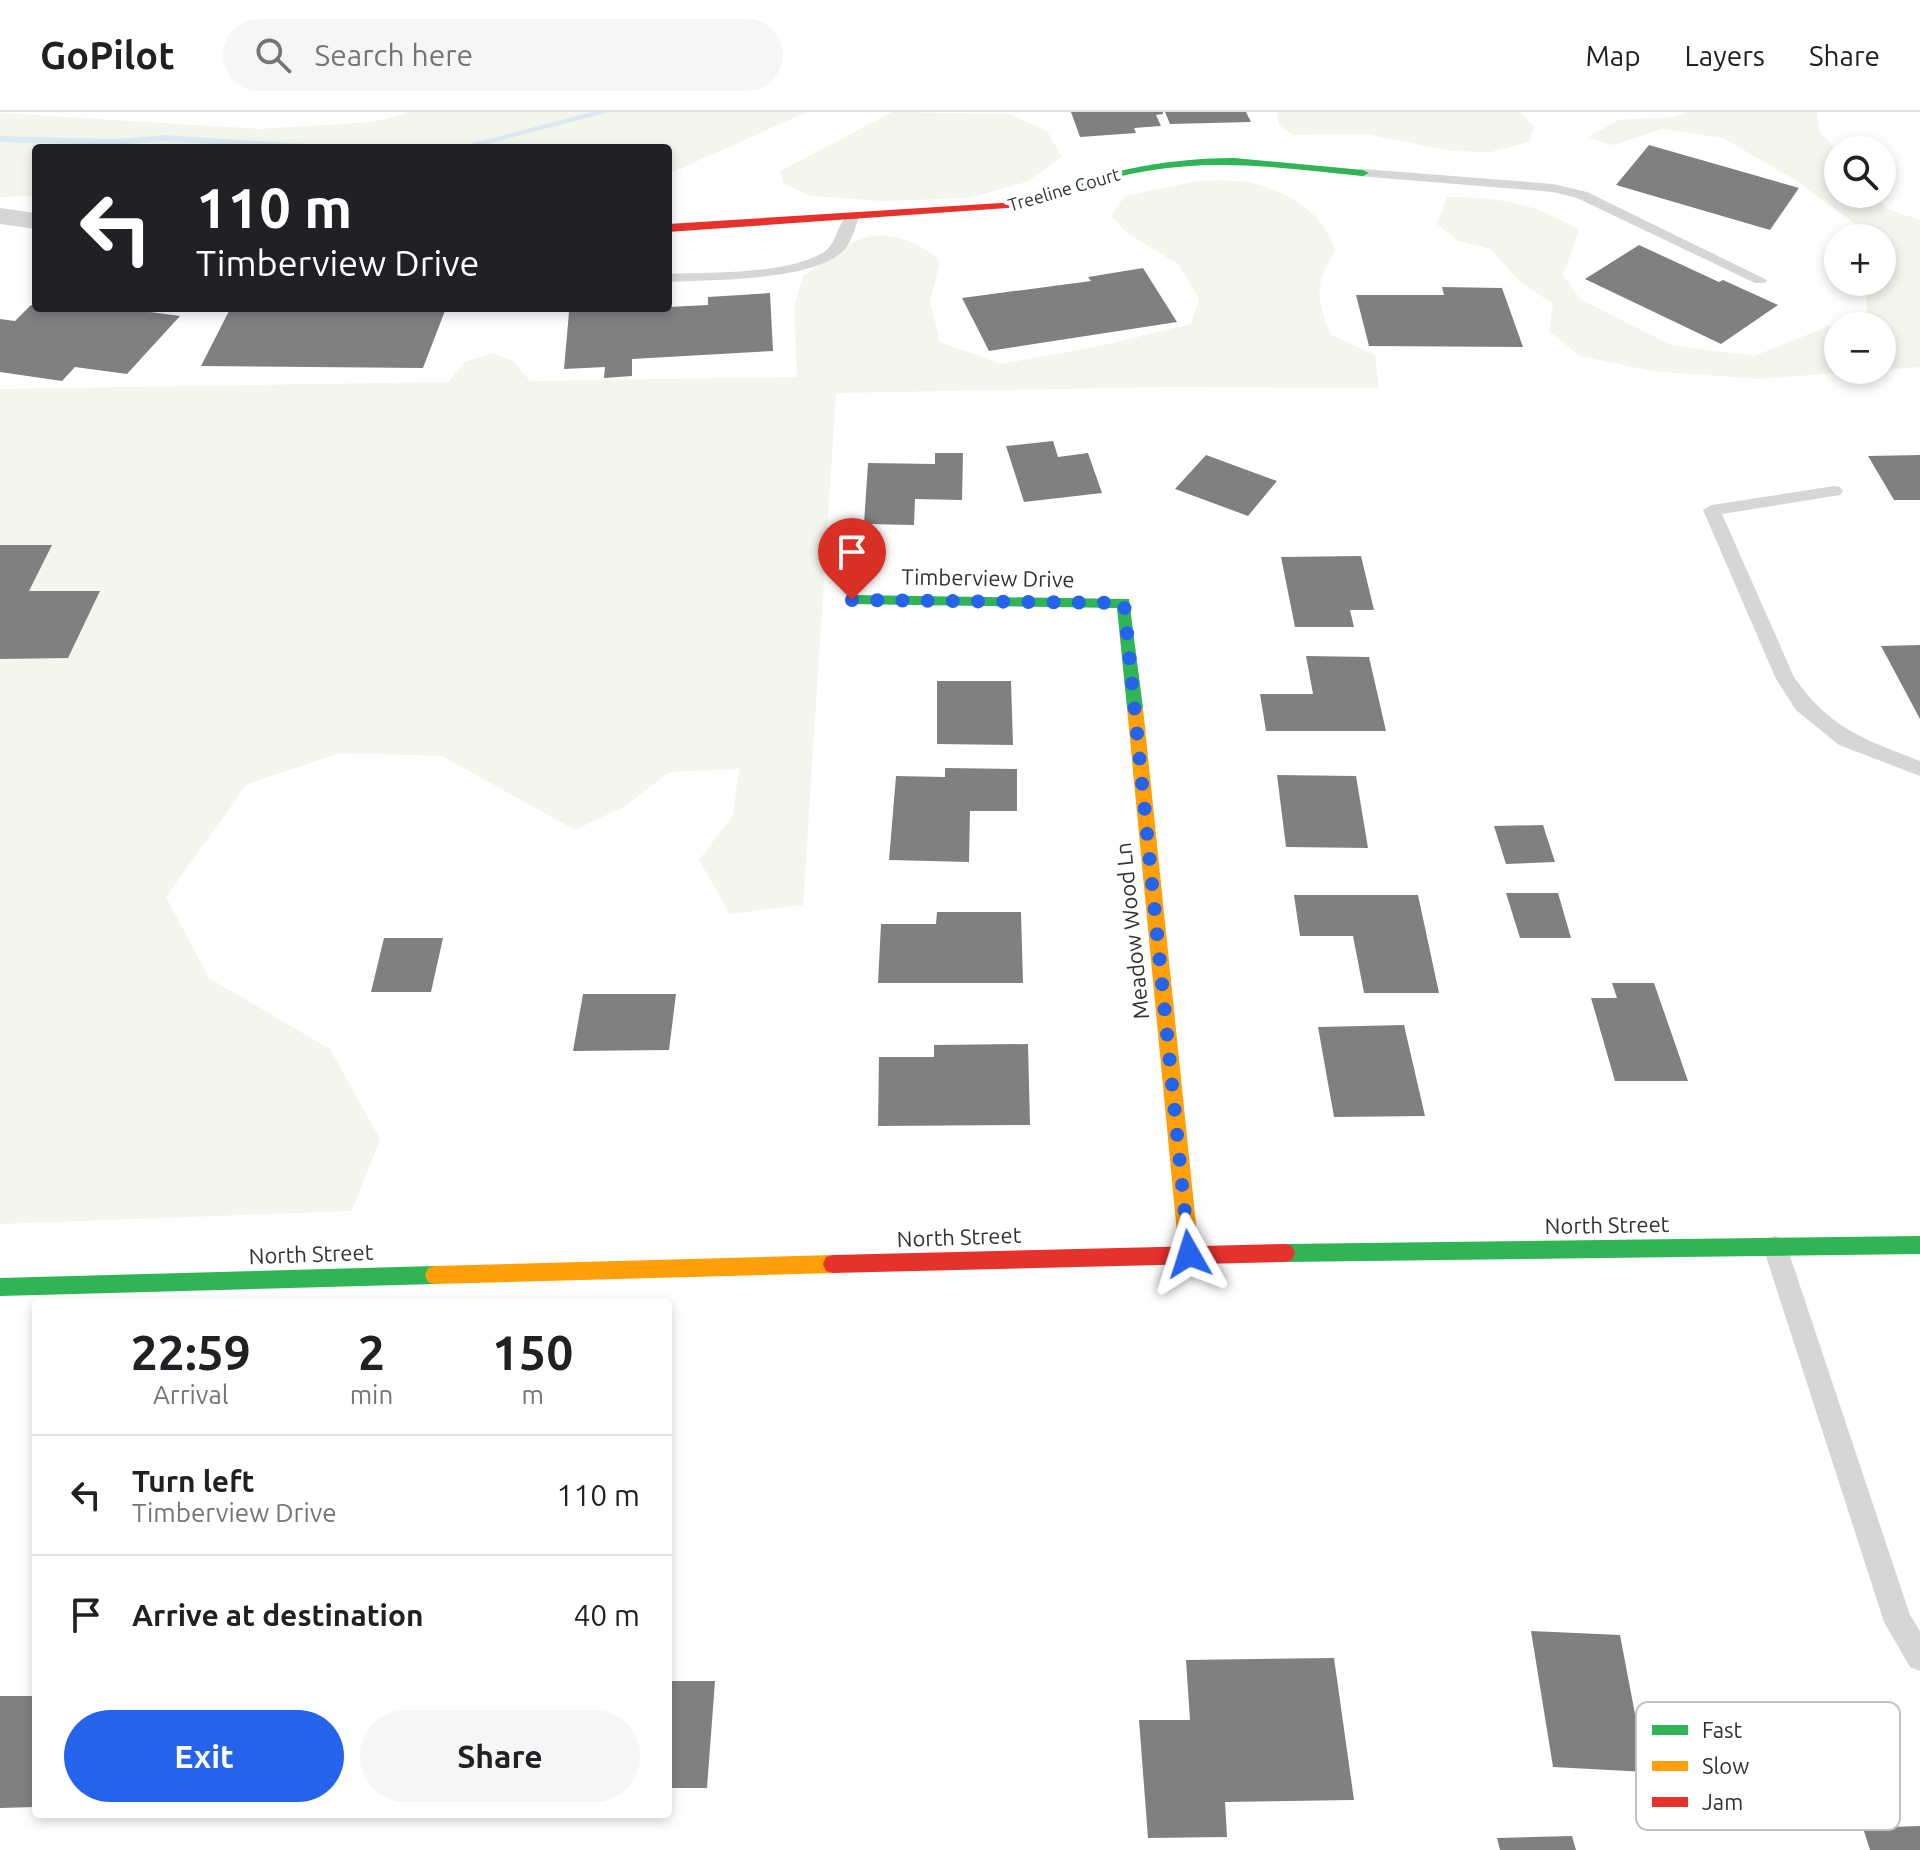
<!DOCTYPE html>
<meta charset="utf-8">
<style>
body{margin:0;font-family:Ubuntu,sans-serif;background:#f6f6f6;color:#202124;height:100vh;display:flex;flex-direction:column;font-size:30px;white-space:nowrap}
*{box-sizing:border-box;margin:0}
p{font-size:26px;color:#757577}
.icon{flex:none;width:44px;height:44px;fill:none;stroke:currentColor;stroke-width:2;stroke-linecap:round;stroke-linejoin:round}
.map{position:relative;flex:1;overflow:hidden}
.sheet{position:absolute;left:32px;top:1186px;width:640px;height:520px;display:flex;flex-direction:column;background:#fff;border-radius:8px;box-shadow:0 4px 12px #0003}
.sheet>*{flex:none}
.guide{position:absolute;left:32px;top:32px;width:640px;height:168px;border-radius:8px;box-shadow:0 4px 12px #0003;background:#202124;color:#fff;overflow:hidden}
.fabs{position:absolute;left:1824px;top:24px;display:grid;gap:16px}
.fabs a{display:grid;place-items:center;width:72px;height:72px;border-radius:50%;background:#fff;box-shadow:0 4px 12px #0003;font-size:40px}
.pin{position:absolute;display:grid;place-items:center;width:68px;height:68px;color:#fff;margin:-82px -34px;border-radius:50% 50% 50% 0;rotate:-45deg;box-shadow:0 0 8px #0007}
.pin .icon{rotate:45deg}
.me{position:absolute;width:88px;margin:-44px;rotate:354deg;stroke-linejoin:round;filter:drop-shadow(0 0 6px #0008)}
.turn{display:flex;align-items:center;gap:28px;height:168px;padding:0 32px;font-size:36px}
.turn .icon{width:104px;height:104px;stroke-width:2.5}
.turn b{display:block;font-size:56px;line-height:68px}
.eta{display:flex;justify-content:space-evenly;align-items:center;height:136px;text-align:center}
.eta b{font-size:48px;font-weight:700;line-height:56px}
.action{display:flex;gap:16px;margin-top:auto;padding:16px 32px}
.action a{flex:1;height:92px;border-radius:48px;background:#2563eb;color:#fff;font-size:32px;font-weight:700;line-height:92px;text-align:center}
.action a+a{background:#f6f6f6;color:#202124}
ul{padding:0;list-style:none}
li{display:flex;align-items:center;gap:24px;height:120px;padding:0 32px;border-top:2px solid #e0e0e0}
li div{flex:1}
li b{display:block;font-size:30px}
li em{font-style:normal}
header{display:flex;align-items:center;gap:48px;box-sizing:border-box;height:112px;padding:0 40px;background:#fff;border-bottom:2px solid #e0e0e0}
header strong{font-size:38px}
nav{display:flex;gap:44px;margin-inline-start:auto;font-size:28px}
.search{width:560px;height:72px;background:#f6f6f6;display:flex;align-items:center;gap:20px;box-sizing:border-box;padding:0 28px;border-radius:44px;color:#757577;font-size:30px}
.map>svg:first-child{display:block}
.green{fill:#f2f6ed}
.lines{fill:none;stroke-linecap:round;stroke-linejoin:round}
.stream{fill:#dbe9f4;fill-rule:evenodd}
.building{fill:#808080}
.lane{fill:#d6d6d6;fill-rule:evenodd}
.street{fill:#d6d6d6;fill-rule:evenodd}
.fast{fill:#30b455;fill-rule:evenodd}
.slow{fill:#ff9f0a;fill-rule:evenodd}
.jam{fill:#e5322d;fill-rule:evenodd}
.route{stroke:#2563eb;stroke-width:14;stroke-dasharray:0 25.2}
.labels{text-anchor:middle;stroke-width:8;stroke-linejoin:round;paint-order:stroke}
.far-street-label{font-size:18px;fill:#323232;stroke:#fff}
.street-label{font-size:22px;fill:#323232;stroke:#fff}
.key{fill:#fff;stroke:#c2c2c2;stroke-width:2}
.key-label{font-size:22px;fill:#323232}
</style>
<header>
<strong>GoPilot</strong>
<div class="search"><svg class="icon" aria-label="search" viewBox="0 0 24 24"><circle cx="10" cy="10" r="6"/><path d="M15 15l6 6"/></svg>Search here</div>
<nav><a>Map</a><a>Layers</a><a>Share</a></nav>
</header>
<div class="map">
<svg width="1920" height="1738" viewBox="0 0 1920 1738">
<rect width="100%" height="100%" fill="#fff"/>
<path class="green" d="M412 0H807L668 62V36H36V84L0 85V1L259 17 373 10Z
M892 0 1009 2 1047 19 1062 45 1029 69 970 86 883 89 811 84 783 71 781 59Z
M1277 0H1520L1534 15 1529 30 1491 40 1451 39 1366 22 1293 23 1279 13Z
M1687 0H1817L1819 19 1838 40V82H1874L1887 97 1920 108V255L1882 258V214H1838V258H1878L1759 267 1652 259 1580 244 1549 219 1553 192 1519 169 1491 137 1458 129 1437 112 1447 85C1497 85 1536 91 1579 118L1563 163 1580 187 1671 233 1754 244 1867 199 1866 170H1882V126H1864V118L1795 68 1723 26 1662 17 1614 33 1587 26 1618 8 1675 5Z
M1198 69C1216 69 1238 67 1256 72 1290 81 1327 103 1335 139 1314 173 1316 187 1331 223L1375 243 1379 276 1166 275 836 281 803 793 730 802 699 748 733 703 739 657 669 660 625 694 575 718 442 644 340 641 247 672 166 785 209 866 330 937 380 1027 352 1099 0 1112V277L448 270 465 250 492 241 513 249 530 269 797 265 794 196 803 164C822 152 843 133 864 126 889 117 922 132 940 149L930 190 940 230 1001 252 1100 234 1191 212 1199 187 1179 153 1126 120 1111 103 1125 84Z"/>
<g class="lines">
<path class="stream" d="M592 0H609L472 36H455Z
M165 23 317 33 322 36H272L165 29 116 33 0 30V24L116 27Z"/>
</g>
<path class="building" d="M1071 0H1163V2L1156 3 1161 14 1134 16 1136 21 1080 25Z
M1165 0H1246L1251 10 1170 12Z
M1649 33 1799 76 1770 118 1616 73Z
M1639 133 1719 170 1723 168 1778 193 1721 232 1585 167Z
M1143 156 1177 210 989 239 962 186 1091 169 1088 165Z
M1442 175 1502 176 1523 235 1369 234 1356 183H1444Z
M770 181 773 239 632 247V264L604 266 605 255 564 257 569 200 708 193V185Z
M31 193 68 198 120 196 180 204 127 262 75 255 62 269 0 260V207L15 209Z
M282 196H446L423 256 201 254 230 197Z
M1053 329 1058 345 1088 341 1102 381 1024 390 1006 334Z
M935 341H963L962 388 915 387 914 413 864 412 868 351 935 352Z
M1206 343 1277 369 1248 404 1175 377Z
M1920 343V388H1894L1868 344Z
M0 433H52L29 479H100L68 546 0 547Z
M1361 444 1374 498H1350L1354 515H1295L1281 445Z
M1920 533V607L1881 534Z
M1306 544 1369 545 1386 619H1266L1260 582H1313Z
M937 569H1011L1013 633 937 632Z
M945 656 1017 657V699H970L969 750 889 748 896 664 945 665Z
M1277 663 1356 664 1368 736 1286 735Z
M1543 713 1555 750 1506 752 1494 714Z
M1506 781H1558L1571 826H1520Z
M1294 783H1418L1439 881H1364L1353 824H1300Z
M937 800H1021L1023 871H878L881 812H936Z
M384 826H443L431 880H371Z
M1612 871H1654L1688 969H1615L1591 886H1617Z
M583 882H676L669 938 573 939Z
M1404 913 1425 1004 1334 1005 1318 915Z
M1028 932 1030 1013 878 1014 879 945H934V933Z
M1531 1519 1620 1523 1646 1660 1553 1655Z
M1334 1546 1354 1688 1225 1690 1227 1725 1148 1726 1139 1608H1190L1186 1548Z
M668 1569H715L707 1676H668Z
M0 1584H36V1695L0 1696Z
M1920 1714V1738H1870L1863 1716Z
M1572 1724 1576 1738H1500L1497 1726Z"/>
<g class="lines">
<path class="lane" d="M1363 57 1553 72 1587 80 1767 168 1765 171H1755L1577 86 1553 80 1358 64V58Z
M852 101 859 105C855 116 852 130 843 139 812 169 712 168 668 170V162C712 160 786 163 824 140 839 130 837 106 852 101Z
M1834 374 1840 375 1843 379 1840 383 1722 402 1794 565C1830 617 1864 627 1920 649V664L1839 633 1796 598 1776 567 1703 398 1712 393Z
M1775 1124 1784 1127 1787 1135 1910 1503 1920 1519V1559L1910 1555 1884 1510 1763 1135 1766 1127Z"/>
<path class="street" d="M0 96 36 101V117L0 112Z"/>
<path class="fast" d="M1234 46 1363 58 1369 61 1363 64C1292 57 1219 46 1147 59 1102 66 1061 84 1017 96L1011 93C1022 85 1038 82 1051 78 1112 58 1170 46 1234 46Z
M852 483 1129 487 1143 596 1135 602 1127 596 1117 496 847 492V484Z
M1920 1124V1142L1285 1150 1278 1148 1275 1141 1278 1134 1285 1132Z
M435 1154 442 1156 445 1163 442 1170 435 1172 0 1184V1166Z"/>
<path class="slow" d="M1135 590 1143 596 1199 1142 1196 1149 1189 1151 1182 1149 1179 1142 1127 596Z
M833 1143 840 1145 843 1152 840 1159 833 1161 435 1172 428 1170 425 1163 428 1156 435 1154Z"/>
<path class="jam" d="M1017 90 1023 93 1021 95 668 120V112Z
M1285 1132 1292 1134 1295 1141 1292 1148 1285 1150 833 1161 826 1159 823 1152 826 1145 833 1143Z"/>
</g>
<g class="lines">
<path class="route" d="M852 488 1124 491 1189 1142"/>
</g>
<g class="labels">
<g class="far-street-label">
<text transform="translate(1064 78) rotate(-16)" y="6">Treeline Court</text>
</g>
<g class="street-label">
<text transform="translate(988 466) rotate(1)" y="8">Timberview Drive</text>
<text transform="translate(1132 819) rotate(-96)" y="8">Meadow Wood Ln</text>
<text transform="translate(1607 1113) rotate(-1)" y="8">North Street</text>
<text transform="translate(959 1125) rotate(-2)" y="8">North Street</text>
<text transform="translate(311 1142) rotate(-2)" y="8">North Street</text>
</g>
</g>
<rect x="1636" y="1590" width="264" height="128" rx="12" class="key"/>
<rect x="1652" y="1613" width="36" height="10" fill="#30b455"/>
<rect x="1652" y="1649" width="36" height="10" fill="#ff9f0a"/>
<rect x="1652" y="1685" width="36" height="10" fill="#e5322d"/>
<g class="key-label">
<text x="1702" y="1626">Fast</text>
<text x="1702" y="1662">Slow</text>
<text x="1702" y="1698">Jam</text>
</g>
</svg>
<div class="fabs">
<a><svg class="icon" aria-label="search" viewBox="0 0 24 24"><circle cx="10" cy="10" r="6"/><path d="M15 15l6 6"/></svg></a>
<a>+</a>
<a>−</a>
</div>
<div class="pin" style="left:852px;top:488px;background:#d93025"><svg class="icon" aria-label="arrive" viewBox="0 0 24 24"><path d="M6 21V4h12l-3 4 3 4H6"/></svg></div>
<svg class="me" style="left:1189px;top:1142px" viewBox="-20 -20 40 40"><path d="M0-17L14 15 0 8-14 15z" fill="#2563eb" stroke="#fff" stroke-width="4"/></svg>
<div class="guide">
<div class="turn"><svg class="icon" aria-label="left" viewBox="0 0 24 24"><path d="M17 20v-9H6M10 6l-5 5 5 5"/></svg><div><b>110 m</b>Timberview Drive</div></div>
</div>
<section class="sheet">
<div class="eta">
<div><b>22:59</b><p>Arrival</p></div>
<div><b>2</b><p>min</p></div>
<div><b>150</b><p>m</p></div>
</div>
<ul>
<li><svg class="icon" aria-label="left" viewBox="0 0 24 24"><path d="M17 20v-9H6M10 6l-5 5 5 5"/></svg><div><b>Turn left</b><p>Timberview Drive</p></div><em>110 m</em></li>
<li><svg class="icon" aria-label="arrive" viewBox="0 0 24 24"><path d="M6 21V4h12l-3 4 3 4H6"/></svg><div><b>Arrive at destination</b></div><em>40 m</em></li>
</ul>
<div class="action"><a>Exit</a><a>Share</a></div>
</section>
</div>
